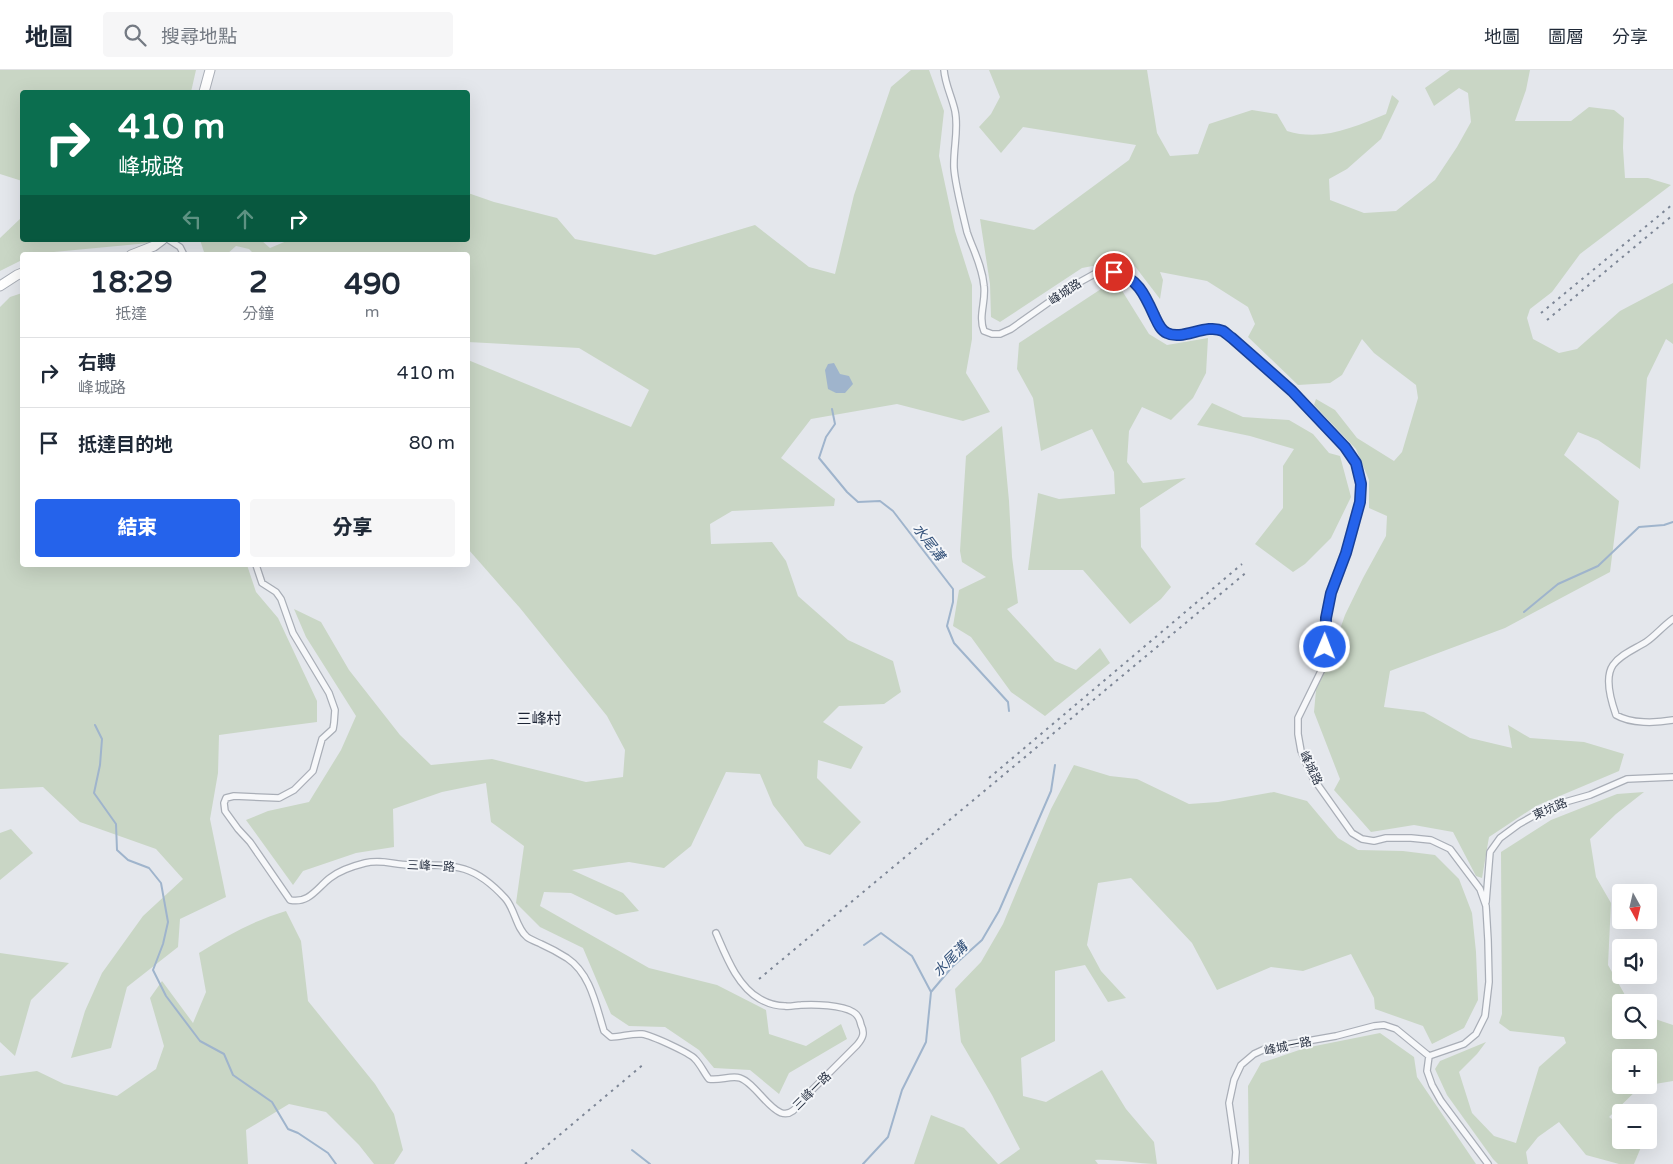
<!DOCTYPE html>
<html lang="zh-TW">
<meta charset="utf-8">
<style>
body{margin:0;font-family:"Varela Round","Noto Sans TC",sans-serif;background:#f6f6f7;color:#1f2937;height:100vh;display:flex;flex-direction:column;font-size:19px;white-space:nowrap}
*{box-sizing:border-box;margin:0}
p{font-size:16px;color:#747a83}
.icon{flex:none;width:28px;height:28px;fill:none;stroke:currentColor;stroke-width:2;stroke-linecap:round;stroke-linejoin:round}
.map{position:relative;flex:1;overflow:hidden}
.drawer{position:absolute;left:20px;top:182px;width:450px;height:315px;display:flex;flex-direction:column;background:#fff;border-radius:5px;box-shadow:0 5px 20px #0002}
.drawer>*{flex:none}
.banner{position:absolute;left:20px;top:20px;width:450px;height:152px;border-radius:5px;box-shadow:0 5px 20px #0002;background:#0b6e4f;color:#fff;overflow:hidden}
.needle{width:32px;rotate:172deg}
.controls{position:absolute;left:1612px;top:814px;display:grid;gap:10px}
.controls a{display:grid;place-items:center;width:45px;height:45px;border-radius:5px;background:#fff;box-shadow:0 5px 20px #0002;font-size:25px}
.pin{position:absolute;display:grid;place-items:center;width:42px;height:42px;color:#fff;margin:-21px;border:2px solid #fff;border-radius:50%;box-shadow:0 1px 5px #0007}
.me{position:absolute;width:55px;margin:-28px;rotate:1deg;stroke-linejoin:round;filter:drop-shadow(0 0 4px #0008)}
.turn{display:flex;align-items:center;gap:18px;height:105px;padding:0 15px;font-size:22px}
.turn .icon{width:65px;height:65px;stroke-width:2.5}
.turn b{display:block;font-size:35px;line-height:42px}
.lanes{display:flex;align-items:center;height:48px;padding:0 15px;background:#0003;justify-content:center;gap:25px;direction:ltr}
.lanes .off{opacity:.35}
.eta{display:flex;justify-content:space-evenly;align-items:center;height:85px;text-align:center}
.eta b{font-size:30px;font-weight:800;line-height:35px}
.cta{display:flex;gap:10px;margin-top:auto;padding:10px 15px}
.cta a{flex:1;height:58px;border-radius:5px;background:#2563eb;color:#fff;font-size:20px;font-weight:800;line-height:58px;text-align:center}
.cta a+a{background:#f6f6f7;color:#1f2937}
ul{padding:0;list-style:none}
li{display:flex;align-items:center;gap:15px;height:70px;padding:0 15px;border-top:1px solid #e0e1e3}
li div{flex:1}
li b{display:block;font-size:19px}
li em{font-style:normal}
header{display:flex;align-items:center;gap:30px;box-sizing:border-box;height:70px;padding:0 25px;background:#fff;border-bottom:1px solid #e0e1e3}
header strong{font-size:24px}
nav{display:flex;gap:28px;margin-inline-start:auto;font-size:18px}
.search{width:350px;height:45px;background:#f6f6f7;display:flex;align-items:center;gap:12px;box-sizing:border-box;padding:0 18px;border-radius:5px;color:#747a83;font-size:19px}
.map>svg:first-child{display:block}
.green{fill:#c9d6c5}
.water{fill:#9fb4cc}
.lines{fill:none;stroke-linecap:round;stroke-linejoin:round}
.stream{stroke:#9fb4cc;stroke-width:2}
.street-casing{stroke:#a9aeb7;stroke-width:8}
.secondary-casing{stroke:#a9aeb7;stroke-width:11}
.street{stroke:#f7f8fa;stroke-width:5.5}
.secondary{stroke:#fff;stroke-width:9}
.rail{stroke:#7d8696;stroke-width:2;stroke-dasharray:2.5 5;stroke-linecap:butt}
.route-casing{stroke:#184099;stroke-width:12}
.route{stroke:#2563eb;stroke-width:9}
.labels{text-anchor:middle;stroke-width:4;stroke-linejoin:round;paint-order:stroke}
.street-label{font-size:12px;fill:#2b3445;stroke:#f4f6f9}
.water-label{font-size:14px;font-style:italic;fill:#34527a;stroke:#f4f6f9}
.quarter-label{font-size:15px;fill:#1d2536;stroke:#f4f6f9}
</style>
<header>
<strong>地圖</strong>
<div class="search"><svg class="icon" aria-label="search" viewBox="0 0 24 24"><circle cx="10" cy="10" r="6"/><path d="M15 15l6 6"/></svg>搜尋地點</div>
<nav><a>地圖</a><a>圖層</a><a>分享</a></nav>
</header>
<div class="map">
<svg width="1673" height="1094" viewBox="0 0 1673 1094">
<rect width="100%" height="100%" fill="#e4e7ec"/>
<path class="green" d="M0 0H196L191 22H22V111L0 104Z
M911 0H929L944 41 939 86 955 161 972 215V269L966 303 990 342 963 351 897 334 811 349 781 388 835 429 834 436 732 441 710 454 711 474 772 472 786 491 798 526 848 570 893 591 901 622 884 634 839 636 823 652 863 677 851 699 818 690 817 708 861 752 830 785 805 776 773 735 760 704 726 702 691 776 664 798 629 792 572 800 623 823 639 841 616 845 571 823 544 822 540 836 649 898 717 915 766 940 769 964 806 976 841 954 847 969 789 1003 779 1024 750 1000 714 998 699 980 665 957 629 956 611 944 583 878 540 857 516 833 524 776 491 752 486 713 442 722 393 739 394 777 356 783 303 801 293 815 246 750 268 741 309 732 341 680 356 646 306 567 294 539 321 552 349 600 400 665 431 695 492 689 586 712 623 707 625 680 607 646 520 538 468 479V290L631 357 649 320 579 278 468 272V185H255L249 179 236 176 226 185H205L200 170H261L270 178 289 170H468V123L494 132 557 148 575 169 655 185 755 155 809 197 835 204 854 125 891 17Z
M989 0H1147L1157 63 1170 86 1198 84 1209 54 1252 40 1277 44 1287 61C1322 72 1354 57 1386 44L1392 25 1399 31 1381 69 1347 99 1329 109 1330 130 1364 143 1396 141 1435 110 1457 77 1471 52 1468 23 1459 18 1434 36 1425 18 1450 0H1530L1526 20 1515 51H1571L1589 37 1614 40 1624 48 1623 78 1625 108H1648L1671 115 1580 184 1552 222 1530 239 1527 248 1533 269 1559 283 1577 279 1620 241 1673 213V274L1666 269 1647 308 1640 399 1598 370 1578 362 1564 385 1619 431 1610 502 1505 558 1390 601 1384 637 1424 642 1470 668 1512 678 1508 655 1530 668 1584 672 1624 684 1619 701 1536 736 1489 767 1482 808 1476 806 1453 762 1414 755 1371 762 1334 720 1340 709 1314 642 1316 620 1329 591 1345 545 1363 508 1386 466 1387 446 1369 438V410L1356 379 1314 335 1316 329 1335 340 1357 368 1394 391 1402 382 1418 328 1416 315 1374 283 1362 269 1342 305 1330 313 1298 315 1248 267 1255 254 1248 237 1207 211 1160 202 1163 210 1160 229 1134 195 1103 194 1082 198 1000 252 991 247 990 214 980 149 1034 160 1129 90 1136 75 1023 57 1001 83 979 57 991 44 1000 27Z
M22 147V170H152L149 173 22 185V190L0 201V168Z
M1101 219H1121L1149 264 1167 275 1208 268 1206 303 1193 328 1171 350 1142 337 1129 361 1127 392 1143 413 1186 408 1140 438 1141 477 1171 517 1161 529 1130 554 1083 500H1028L1038 423 1059 429 1115 424 1114 402 1092 359 1041 381 1033 328 1017 299 1019 273Z
M22 223V495H247L256 522 278 548 317 631V652L219 665 218 703 210 749 226 827 180 849 178 877 127 917 111 978 71 988 85 941 102 903 143 846 183 809 156 779 80 752 43 717 0 719V237L10 227Z
M1212 333 1243 347 1289 350 1313 364 1329 383 1340 386 1351 427 1331 468 1305 494 1293 502 1255 474 1283 438V396L1294 379 1250 366 1197 355Z
M1002 356 1009 431 1012 487 1018 533 1007 539 1055 591 1076 600 1100 578 1110 593 1045 646 1011 622 971 567 953 556 959 520 986 507 962 492 960 481 966 386Z
M1074 695 1110 706 1137 709 1189 734 1218 732 1274 722 1307 731 1338 768 1358 780 1403 781 1435 785 1459 809 1472 843 1476 882 1478 930 1464 958 1432 974 1423 956 1375 939 1374 928 1351 884 1303 901 1271 897 1217 920 1192 873 1131 808 1098 813 1087 875 1101 901 1126 928 1108 932 1085 895 1055 901V971L1021 988 1023 1026 1046 1032 1102 1000 1126 1039 1154 1072 1157 1094C1136 1094 1116 1089 1095 1090L1098 1094H999L1020 1079 992 1025 961 972 955 919 981 892 1003 854 1051 739Z
M1644 722 1616 744 1590 769 1596 807 1611 833 1608 895 1629 932H1621V960H1649V947L1673 955V1011L1649 1015V988H1621V1015H1648L1641 1016 1609 1047 1621 1056V1070H1644L1634 1094H1619L1586 1085 1559 1052 1538 1067 1526 1082 1528 1094H1498L1493 1089 1447 1025 1435 999 1440 991 1486 972 1477 984 1459 1002 1472 1043 1494 1066 1516 1073 1539 997 1566 973 1564 967 1510 961 1499 953 1502 944 1501 782 1551 750 1617 724Z
M11 759 33 783 0 810V763Z
M286 841 301 871 308 931 375 1014 394 1044 403 1080 394 1094H374L359 1075 326 1042 289 1034 246 1060 248 1094H0V1006L37 1001 64 1014 117 1026 156 999 164 976 150 928 162 911 193 953 206 922 199 883C228 865 253 851 286 841Z
M0 883 69 893 31 930 15 986 0 972Z
M1380 963 1414 987 1417 1007 1476 1094H1249L1248 1016 1261 993 1305 978Z
M931 1045 964 1058 998 1094H914Z"/>
<path class="water" d="M834 293 840 304 849 306 853 314 845 323H836L828 319 825 300 828 294Z"/>
<g class="lines">
<path class="stream" d="M832 339 835 354 826 367 819 388 847 422 858 432 880 431 893 441 953 519V532L947 556 954 573 1008 632 1009 641
M1524 542 1558 514 1598 496 1639 457 1664 455 1673 452
M95 655 102 669 100 695 94 723 116 754 117 780 128 790 149 798 161 813 168 852 163 874 153 900 166 926 200 971 224 984 233 1005 272 1032 288 1059 298 1063 328 1083 336 1094
M864 875 881 863 912 886 931 922
M632 1080 650 1094
M863 1094 888 1067 902 1020 926 972 931 922 952 897 982 870 999 841 1051 721 1055 695"/>
<defs>
<path id="street" d="M944 0C945 14 952 27 955 41 959 59 953 79 954 98 955 114 963 145 967 162 973 180 982 195 984 216 986 232 978 246 984 261L992 264H1000L1011 259 1069 218 1098 202H1114L1125 204 1133 210 1140 219 1159 256 1164 262 1173 266 1204 260 1223 261 1292 321 1345 377 1356 393 1361 413V432L1346 483 1331 523 1325 548 1324 595 1298 648V664L1301 681 1313 708 1352 763 1362 769 1374 771 1386 768H1411L1431 770 1450 779 1480 819 1486 836 1488 870 1489 912 1485 946 1476 964 1464 974 1429 986 1427 1001 1432 1015 1441 1031 1488 1094
M169 170 180 177 184 185
M256 495 262 513 276 522 281 529 293 563 329 623 335 640 334 653 333 659 322 669 313 701 294 720 279 728 234 726 226 728 224 733 225 741 238 759 250 772 290 830C309 834 317 818 330 808 340 800 353 796 365 793 382 789 394 795 410 795 454 795 473 793 505 828 515 839 516 858 527 867 531 870 537 872 541 874 550 878 559 883 567 888 591 904 596 936 604 961L611 967C622 967 631 963 642 964 651 965 690 983 695 989 701 995 704 1003 709 1009 720 1011 731 1005 740 1008 761 1015 780 1067 801 1031L857 975C863 968 865 963 861 955 860 950 857 944 853 942 842 935 814 934 801 935 796 935 790 937 785 936 777 936 767 933 760 929 737 916 726 886 716 863
M1673 549C1663 556 1655 566 1646 572 1635 579 1621 584 1613 595 1604 608 1611 631 1616 645 1631 654 1656 653 1673 650
M1486 832 1490 782 1500 768 1519 754 1551 736 1590 725 1627 709 1673 707
M1235 1094 1236 1082 1229 1033 1234 1010 1241 995 1254 984 1267 978 1336 966 1374 956 1384 955 1396 959 1429 986"/>
<path id="secondary" d="M204 22 210 0
M131 185 154 176 162 170
M0 216 17 205 22 203"/>
</defs>
<use href="#street" class="street-casing"/>
<use href="#secondary" class="secondary-casing"/>
<use href="#street" class="street"/>
<use href="#secondary" class="secondary"/>
<path class="rail" d="M1541 243 1673 134
M1547 250 1673 145
M989 708 1242 494
M759 909 1248 501
M525 1094 645 993"/>
</g>
<g class="lines">
<defs>
<path id="route" d="M1114 202C1137 207 1145 225 1154 245 1157 251 1160 260 1167 263 1182 271 1206 253 1223 261 1226 263 1229 266 1232 268L1292 321 1345 377 1356 393 1361 414 1360 432 1346 483 1331 523 1326 548 1325 577"/>
</defs>
<use href="#route" class="route-casing"/>
<use href="#route" class="route"/>
</g>
<g class="labels">
<g class="street-label">
<text transform="translate(1065 222) rotate(-33)" y="4">峰城路</text>
<text transform="translate(1311 698) rotate(64)" y="4">峰城路</text>
<text transform="translate(1550 739) rotate(-23)" y="4">東坑路</text>
<text transform="translate(431 796) rotate(3)" y="4">三峰一路</text>
<text transform="translate(1288 976) rotate(-12)" y="4">峰城一路</text>
<text transform="translate(812 1021) rotate(-45)" y="4">三峰一路</text>
</g>
<g class="water-label">
<text transform="translate(929 472) rotate(53)" y="5">水尾溝</text>
<text transform="translate(950 889) rotate(-45)" y="5">水尾溝</text>
</g>
<g class="quarter-label">
<text x="539" y="654">三峰村</text>
</g>
</g>
</svg>
<div class="controls">
<a><svg class="needle" viewBox="-14 -14 28 28"><path d="M0-13l5 13h-10z" fill="#e53935"/><path d="M0 13l5-13h-10z" fill="#747a83"/></svg></a>
<a><svg class="icon" aria-label="sound" viewBox="0 0 24 24"><path d="M4 9h4l5-4v14l-5-4H4zM17 9q2 3 0 6"/></svg></a>
<a><svg class="icon" aria-label="search" viewBox="0 0 24 24"><circle cx="10" cy="10" r="6"/><path d="M15 15l6 6"/></svg></a>
<a>+</a>
<a>−</a>
</div>
<div class="pin" style="left:1114px;top:202px;background:#d93025"><svg class="icon" aria-label="arrive" viewBox="0 0 24 24"><path d="M6 21V4h12l-3 4 3 4H6"/></svg></div>
<svg class="me" style="left:1325px;top:577px" viewBox="-20 -20 40 40"><circle r="17" fill="#2563eb" stroke="#fff" stroke-width="3"/><path d="M0-11L8 9 0 5-8 9z" fill="#fff"/></svg>
<div class="banner">
<div class="turn"><svg class="icon" aria-label="right" viewBox="0 0 24 24"><path d="M7 20v-9h11M14 6l5 5-5 5"/></svg><div><b>410 m</b>峰城路</div></div>
<div class="lanes"><svg class="icon off" aria-label="left" viewBox="0 0 24 24"><path d="M17 20v-9H6M10 6l-5 5 5 5"/></svg><svg class="icon off" aria-label="ahead" viewBox="0 0 24 24"><path d="M12 20V5M6 11l6-6 6 6"/></svg><svg class="icon" aria-label="right" viewBox="0 0 24 24"><path d="M7 20v-9h11M14 6l5 5-5 5"/></svg></div>
</div>
<section class="drawer">
<div class="eta">
<div><b>18:29</b><p>抵達</p></div>
<div><b>2</b><p>分鐘</p></div>
<div><b>490</b><p>m</p></div>
</div>
<ul>
<li><svg class="icon" aria-label="right" viewBox="0 0 24 24"><path d="M7 20v-9h11M14 6l5 5-5 5"/></svg><div><b>右轉</b><p>峰城路</p></div><em>410 m</em></li>
<li><svg class="icon" aria-label="arrive" viewBox="0 0 24 24"><path d="M6 21V4h12l-3 4 3 4H6"/></svg><div><b>抵達目的地</b></div><em>80 m</em></li>
</ul>
<div class="cta"><a>結束</a><a>分享</a></div>
</section>
</div>
